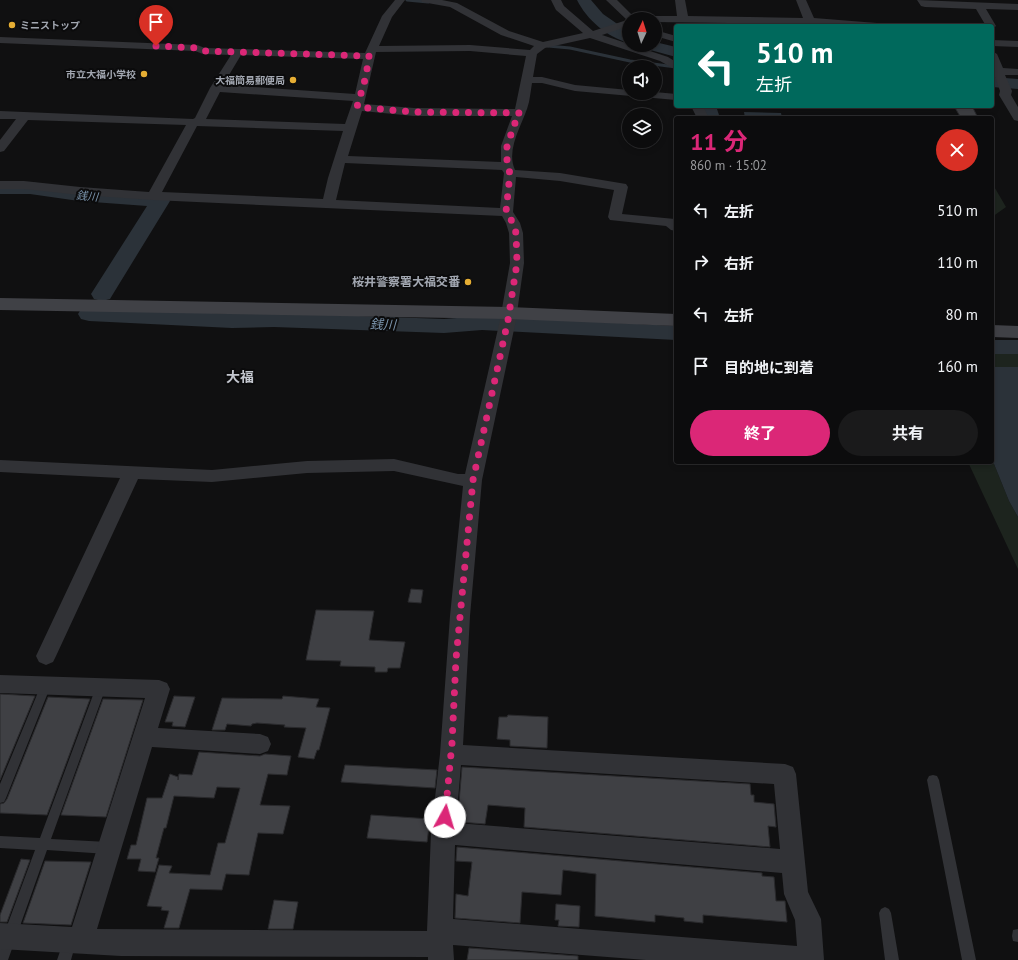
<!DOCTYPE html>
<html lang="ja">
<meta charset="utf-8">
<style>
body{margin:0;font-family:"PT Sans","Noto Sans JP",sans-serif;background:#1a1a1b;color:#f1f3f6;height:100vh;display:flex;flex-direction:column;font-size:15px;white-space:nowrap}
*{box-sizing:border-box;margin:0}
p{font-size:13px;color:#9a9b9d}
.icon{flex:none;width:22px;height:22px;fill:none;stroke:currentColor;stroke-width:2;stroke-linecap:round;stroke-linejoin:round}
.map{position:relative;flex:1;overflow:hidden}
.drawer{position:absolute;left:674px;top:116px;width:320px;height:348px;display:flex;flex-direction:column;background:#0c0c0d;border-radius:4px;box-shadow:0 2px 6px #0003,0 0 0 1px #2c2c2e}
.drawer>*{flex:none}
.hud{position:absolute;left:674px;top:24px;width:320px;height:84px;border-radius:4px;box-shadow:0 2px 6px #0003,0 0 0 1px #2c2c2e;background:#00695c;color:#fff;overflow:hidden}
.needle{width:26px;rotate:4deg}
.fabs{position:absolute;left:622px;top:12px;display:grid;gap:8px}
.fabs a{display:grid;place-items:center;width:40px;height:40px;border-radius:50%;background:#0c0c0d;box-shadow:0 2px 6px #0003,0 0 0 1px #2c2c2e;font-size:20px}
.pin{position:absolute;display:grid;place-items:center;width:34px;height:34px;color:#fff;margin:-41px -17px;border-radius:50% 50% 50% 0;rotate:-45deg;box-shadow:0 0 4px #0007}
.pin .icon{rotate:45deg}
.me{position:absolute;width:44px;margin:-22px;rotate:6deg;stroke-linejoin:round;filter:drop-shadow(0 0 3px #0008)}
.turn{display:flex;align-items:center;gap:14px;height:84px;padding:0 16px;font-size:18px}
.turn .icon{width:52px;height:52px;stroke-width:2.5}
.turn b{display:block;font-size:28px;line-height:34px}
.round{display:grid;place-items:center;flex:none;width:42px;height:42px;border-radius:21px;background:#1a1a1b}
.headline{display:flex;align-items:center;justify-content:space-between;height:68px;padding:0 16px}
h1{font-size:24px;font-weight:700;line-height:30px;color:#db2777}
.primary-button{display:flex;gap:8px;margin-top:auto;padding:8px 16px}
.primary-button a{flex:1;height:46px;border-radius:24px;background:#db2777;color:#fff;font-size:16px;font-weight:700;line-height:46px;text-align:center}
.primary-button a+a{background:#1a1a1b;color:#f1f3f6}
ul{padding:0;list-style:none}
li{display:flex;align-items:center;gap:12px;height:52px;padding:0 16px}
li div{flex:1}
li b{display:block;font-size:15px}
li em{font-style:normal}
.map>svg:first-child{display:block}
.green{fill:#1d241e}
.water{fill:#2b3239}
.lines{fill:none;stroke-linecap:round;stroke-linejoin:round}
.stream{stroke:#2b3239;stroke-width:3}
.river{fill:#2b3239;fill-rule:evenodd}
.building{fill:#3f4044;stroke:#2a2a2d}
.lane{fill:#313236;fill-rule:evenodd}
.street{fill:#313236;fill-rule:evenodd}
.secondary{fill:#404146;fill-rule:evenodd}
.route{stroke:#db2777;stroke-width:7;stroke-dasharray:0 12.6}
.poi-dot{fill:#e6ae34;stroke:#0b0b0c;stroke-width:1.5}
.labels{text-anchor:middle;stroke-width:4;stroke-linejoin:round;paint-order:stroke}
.far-poi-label{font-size:10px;font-weight:bold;fill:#a2a7b1;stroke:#0b0b0c;text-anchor:end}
.far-water-label{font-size:11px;font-style:italic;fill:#7a93ab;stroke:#0b0b0c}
.poi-label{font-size:12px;font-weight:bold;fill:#a2a7b1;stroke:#0b0b0c;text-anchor:end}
.water-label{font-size:13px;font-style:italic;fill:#7a93ab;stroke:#0b0b0c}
.quarter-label{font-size:14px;font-weight:bold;fill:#c3c6ce;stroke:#0b0b0c}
</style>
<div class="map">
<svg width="1018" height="960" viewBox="0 0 1018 960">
<rect width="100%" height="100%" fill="#101011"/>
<path class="green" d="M992 183 1006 207 992 217Z
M992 351 1018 352V367H992Z
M992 459 1009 501 1018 517V569L968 462H992Z"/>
<path class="water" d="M744 112 781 113 782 118H745Z
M992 367H1018V517L1009 501 992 459Z"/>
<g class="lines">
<path class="stream" d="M407 0 428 2
M548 46 570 48 630 61 676 67"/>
<path class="river" d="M577 0H591L603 14 629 32V43C607 37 587 20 577 0Z
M655 42 676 47V57L643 48 641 45H655Z
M992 77 1018 79V89L992 87Z
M698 106H716L720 118H702Z
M0 182H30L79 189 160 195 167 197 170 201 113 294 110 299 102 301 94 299 91 294 147 206 79 201 30 194H0Z
M89 307 232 314 274 313 444 319 482 316 676 326V340L482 330 444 333 274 327 232 328 89 321 81 319 78 314 81 309Z
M992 340H1018V354H992Z"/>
</g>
<path class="building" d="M954 106H972L978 118H961Z
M411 589 423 590 421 603 408 602Z
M316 610 374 611 369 640 405 642 400 668H388L387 672H375V667L340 666 341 661 306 660Z
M0 694 35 696 0 780Z
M174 696 195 697 185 727 172 726 173 722H165Z
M283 696 319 699 316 707 330 708 319 750H317L314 759 298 757 306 728 284 727 285 725 257 723 252 724 251 726 227 724 225 730H212L222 698 282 699Z
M48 697 90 699 47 815 0 813V804L4 803 7 799Z
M103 699 143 700 106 817 61 815Z
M508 715 548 717 547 748 510 746V740L497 739 499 717H507Z
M199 752 260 756 265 754 291 756 287 775 268 774 260 805 290 806 283 834 258 833 249 875 226 874 222 890 190 889 179 928H164L169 911 161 910 162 907 147 906 159 865 172 866 169 873 210 875 218 843H225L240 788 217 787 214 798 174 796 166 828H164L156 858H159L155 872 138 871 141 859H127L131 845H136L147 798H162L170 774 178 777V780L179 774 192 775Z
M345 765 437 770 435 788 341 782Z
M462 767 750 784 751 795H754V802L774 804 776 827 768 826 770 847 524 827 525 808 488 805 485 824 460 822 462 804 459 803Z
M371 815 430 819 427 842 367 838Z
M457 847 762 873V876L774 877 776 901H785L787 922 703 915V923L684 921V918L655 915V922L595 916 596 874 563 870 561 895 522 892 520 923 455 918 456 894 468 896 472 862 456 861Z
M21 859 30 860 7 922H0V915Z
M45 861 91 862 71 925 23 923Z
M274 900 298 902 293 929H268Z
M556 904 580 906 579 927 558 926 559 920H555Z
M469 948 578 956V960H467Z"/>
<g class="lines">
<path class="lane" d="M46 680 50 682 51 685 6 798 4 802 0 803V784L41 685 42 682Z
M101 682 105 684 106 687 51 839 108 842 112 844 114 848 112 852 108 854 47 850 8 960H0V945L35 850 0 848V836L40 838 96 687 97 684Z
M933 775 937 776 939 780 976 960H962L927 780 929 776Z
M885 907 889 909 891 913 899 960H885L879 913 881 909Z
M1018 929V942L1013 941 1012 936 1013 930Z
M70 936 75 937 76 942 71 960H57L65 937Z"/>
<path class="street" d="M395 0H405L392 17 379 46 470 45 530 50 534 46 501 35 450 7 422 2 421 0H442L457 3 509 31 543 42 583 33 556 10 551 0H561L564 6 593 31 627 20 606 0H617L636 19H629V26L602 35 668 57 676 62V70L660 61 590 38 545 48 537 54 533 77H542L575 85 629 90V93H655V92L676 94V100L575 91 542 83H532C531 90 530 96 529 102 524 123 505 148 515 170L560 173 626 184 628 187 622 214 675 219 676 231 671 230 666 226 610 220 608 217 614 190 560 181 516 177 513 212 520 223 523 233 524 263 516 320 482 480 470 616 463 745 785 764 793 767 796 774 808 892 821 919 824 960H646L453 945 454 960H428V957L121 956 0 949V923L72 927 145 698 0 693V675L159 680 167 683 170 689 158 728 260 734 268 737 271 744 268 751 260 754 152 747 97 929 427 931 431 833 440 754 450 616 463 486 394 471 307 473 212 482 138 479 56 656 53 662 46 665 39 662 36 656 120 478 0 472V460L212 470 307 461 394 459 458 474H465L500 320 510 263 509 233 506 223 502 216 153 200 80 195 24 189H0V181H24L80 187 149 192 186 125 28 120 4 151 0 152V140L16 119H0V111L193 119 195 118 210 88 231 55 203 54 195 51 0 43V37L197 45 205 48 365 53 382 16ZM470 51 526 56 515 109 414 108 364 104 376 52ZM241 55 363 59 355 94 223 85ZM220 92 353 101 345 124 206 119ZM362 111 414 116H512L501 146V162L348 156ZM197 126 343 131 328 178 323 199 162 192ZM345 163 502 170 504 173 500 208 336 200ZM461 765 774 784 780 849 456 823ZM455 845 782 873 784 894 795 920 797 946 453 919Z
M675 0H685L688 16 803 18 796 0H806L814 18 877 23 882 26 817 25V26H807L806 24 655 22V19H639L644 16H677Z
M917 0 1018 4V10L986 9 996 26 992 29V26H986L976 9 925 7 921 6Z
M655 30 676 36V42L655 36Z
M992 40 1018 41V47L992 46Z
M992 51 997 54 1003 68 1018 69V75H1005L1012 91 1011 95 1018 107V121L1014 120 999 95 1000 91 994 74H992Z
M691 106H703L709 118H697Z"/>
<path class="secondary" d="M0 298 509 307 676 314V326L509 319 0 310Z
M992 325 1018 326V338L992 337Z"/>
</g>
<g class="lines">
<path class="route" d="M156 46 197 48 203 51 369 56 366 76 357 107 414 112 520 113 516 120 507 146V166L510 173 506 212 513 223 516 233 517 263 508 320 473 480 456 659 452 743 445 817"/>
</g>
<g class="poi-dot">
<circle cx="12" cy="25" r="4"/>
<circle cx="144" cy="74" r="4"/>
<circle cx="293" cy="80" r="4"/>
<circle cx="468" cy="282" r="4"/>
</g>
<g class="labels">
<g class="far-poi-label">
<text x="20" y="29" text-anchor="start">ミニストップ</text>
<text x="136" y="78">市立大福小学校</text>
<text x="285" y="84">大福簡易郵便局</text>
</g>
<g class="far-water-label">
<text transform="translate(87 196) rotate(5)" y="4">銭川</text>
</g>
<g class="poi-label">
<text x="460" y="286">桜井警察署大福交番</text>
</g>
<g class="water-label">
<text transform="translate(383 324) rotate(2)" y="5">銭川</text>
</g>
<g class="quarter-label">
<text x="240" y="382">大福</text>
</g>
</g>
</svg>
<div class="fabs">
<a><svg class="needle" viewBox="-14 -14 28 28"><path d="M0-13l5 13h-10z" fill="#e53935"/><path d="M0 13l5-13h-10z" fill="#9a9b9d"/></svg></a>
<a><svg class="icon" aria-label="sound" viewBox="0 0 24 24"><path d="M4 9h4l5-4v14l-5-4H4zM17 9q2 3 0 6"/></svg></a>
<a><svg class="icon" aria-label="layers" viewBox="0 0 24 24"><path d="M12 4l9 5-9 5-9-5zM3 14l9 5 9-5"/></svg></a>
</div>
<div class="pin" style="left:156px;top:46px;background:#d93025"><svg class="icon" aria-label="arrive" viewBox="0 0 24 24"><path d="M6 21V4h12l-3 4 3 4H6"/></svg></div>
<svg class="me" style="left:445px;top:817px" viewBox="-20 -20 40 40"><circle r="19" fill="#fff"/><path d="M0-13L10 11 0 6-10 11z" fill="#db2777"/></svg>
<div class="hud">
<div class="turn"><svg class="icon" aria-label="left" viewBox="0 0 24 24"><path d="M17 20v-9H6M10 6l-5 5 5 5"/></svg><div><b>510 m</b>左折</div></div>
</div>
<section class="drawer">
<div class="headline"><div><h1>11 分</h1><p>860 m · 15:02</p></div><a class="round" style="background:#d93025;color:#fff"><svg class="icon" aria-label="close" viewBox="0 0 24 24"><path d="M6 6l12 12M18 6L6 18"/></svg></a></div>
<ul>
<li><svg class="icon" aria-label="left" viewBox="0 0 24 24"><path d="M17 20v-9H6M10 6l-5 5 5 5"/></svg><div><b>左折</b></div><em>510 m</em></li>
<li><svg class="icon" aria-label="right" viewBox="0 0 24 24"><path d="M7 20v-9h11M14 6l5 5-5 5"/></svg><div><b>右折</b></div><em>110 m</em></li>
<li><svg class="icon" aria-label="left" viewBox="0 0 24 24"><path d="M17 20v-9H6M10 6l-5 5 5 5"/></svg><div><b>左折</b></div><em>80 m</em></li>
<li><svg class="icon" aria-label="arrive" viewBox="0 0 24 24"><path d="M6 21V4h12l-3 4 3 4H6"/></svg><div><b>目的地に到着</b></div><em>160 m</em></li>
</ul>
<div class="primary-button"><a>終了</a><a>共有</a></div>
</section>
</div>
